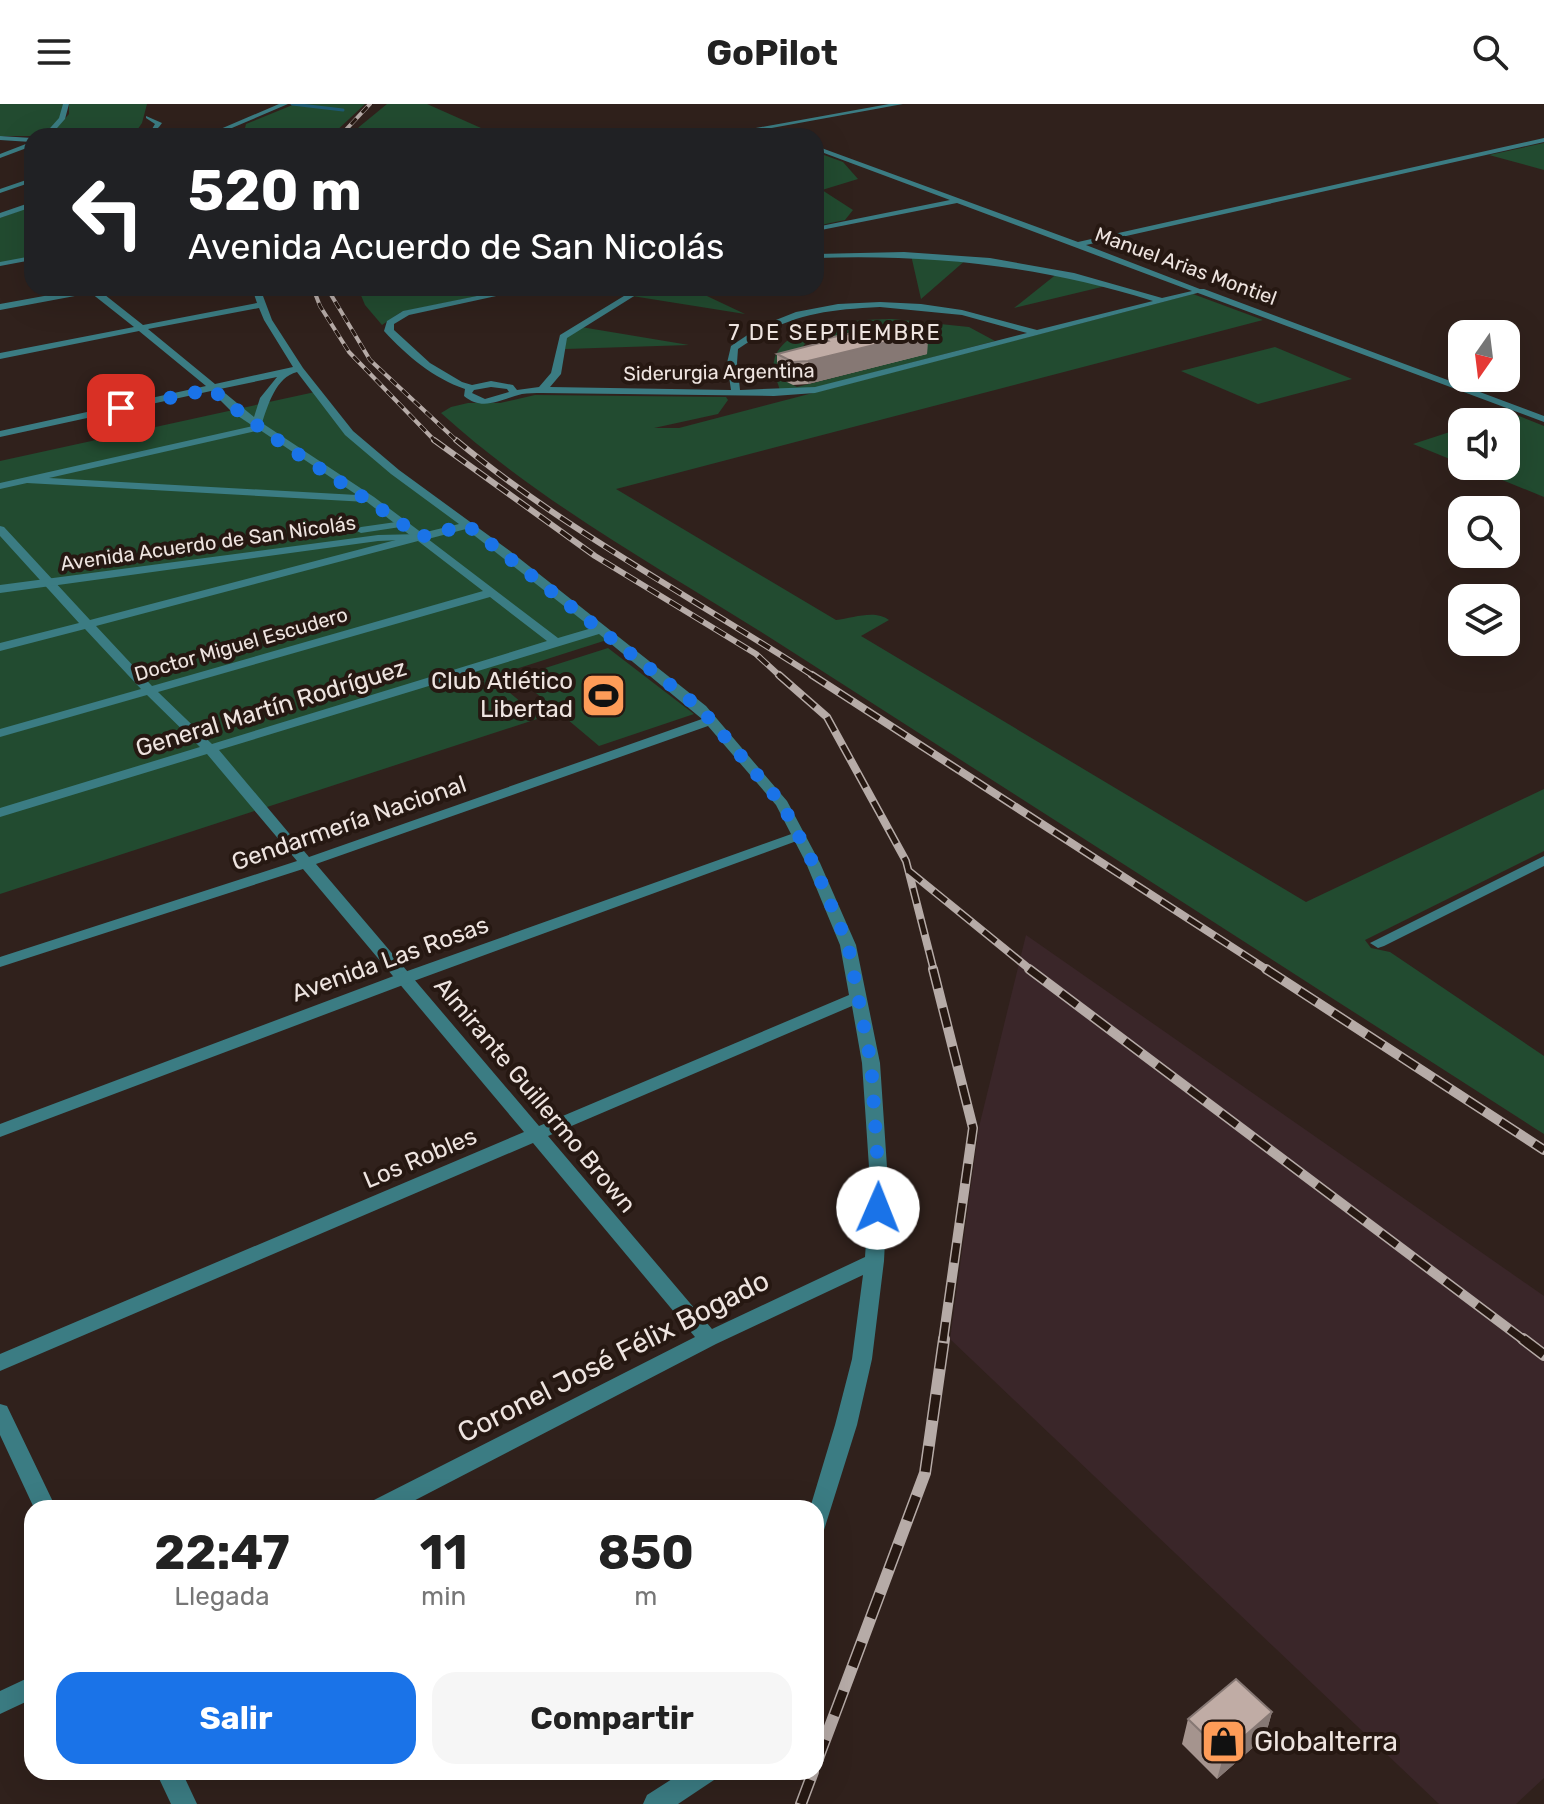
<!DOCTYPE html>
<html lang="es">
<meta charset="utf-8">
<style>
body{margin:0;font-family:Rubik,sans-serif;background:#f6f6f6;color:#222;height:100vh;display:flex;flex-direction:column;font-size:30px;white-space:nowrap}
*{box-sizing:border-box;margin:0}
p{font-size:26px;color:#767676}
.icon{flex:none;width:44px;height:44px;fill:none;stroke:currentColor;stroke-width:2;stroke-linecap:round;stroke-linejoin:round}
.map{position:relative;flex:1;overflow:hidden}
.panel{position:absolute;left:24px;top:1396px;width:800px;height:280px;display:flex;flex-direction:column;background:#fff;border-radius:24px;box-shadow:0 8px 32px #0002}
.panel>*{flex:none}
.top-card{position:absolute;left:24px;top:24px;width:800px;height:168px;border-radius:24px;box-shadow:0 8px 32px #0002;background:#202124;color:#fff;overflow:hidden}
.needle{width:52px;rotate:194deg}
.controls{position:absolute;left:1448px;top:216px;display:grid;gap:16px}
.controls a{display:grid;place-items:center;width:72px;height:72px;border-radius:16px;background:#fff;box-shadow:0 8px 32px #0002;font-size:40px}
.pin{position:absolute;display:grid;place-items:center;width:68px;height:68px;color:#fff;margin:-34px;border-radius:16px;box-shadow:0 4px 12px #0006}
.me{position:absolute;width:88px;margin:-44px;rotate:1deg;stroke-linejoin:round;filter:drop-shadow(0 0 6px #0008)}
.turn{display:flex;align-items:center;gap:28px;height:168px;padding:0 32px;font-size:36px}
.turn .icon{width:104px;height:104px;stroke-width:2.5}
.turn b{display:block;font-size:56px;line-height:68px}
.eta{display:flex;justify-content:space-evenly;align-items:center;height:136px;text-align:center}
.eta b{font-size:48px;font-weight:700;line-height:56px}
.cta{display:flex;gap:16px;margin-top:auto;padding:16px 32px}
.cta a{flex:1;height:92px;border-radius:24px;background:#1a73e8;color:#fff;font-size:32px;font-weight:700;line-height:92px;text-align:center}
.cta a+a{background:#f6f6f6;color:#222}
header{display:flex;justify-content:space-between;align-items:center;height:104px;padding:0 32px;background:#fff;font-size:36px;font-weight:700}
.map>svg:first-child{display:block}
.industrial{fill:#3a2629}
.green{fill:#224b30;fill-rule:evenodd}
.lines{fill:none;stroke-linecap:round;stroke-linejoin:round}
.stream{stroke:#1e5971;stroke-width:3}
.minor{fill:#3b7c83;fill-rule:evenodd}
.tertiary{fill:#3b7c83;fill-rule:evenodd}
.rail-far4-casing{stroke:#b6aba7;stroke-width:4}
.rail-far3-casing{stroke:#b6aba7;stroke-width:6}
.rail-far2-casing{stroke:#b6aba7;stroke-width:8}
.rail-far1-casing{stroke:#b6aba7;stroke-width:10}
.rail-casing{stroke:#b6aba7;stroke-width:12}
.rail-far4{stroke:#261812;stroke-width:3;stroke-dasharray:8;stroke-linecap:butt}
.rail-far3{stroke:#261812;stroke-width:4;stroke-dasharray:13;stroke-linecap:butt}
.rail-far2{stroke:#261812;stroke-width:5;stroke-dasharray:16;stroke-linecap:butt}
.rail-far1{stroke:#261812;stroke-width:7;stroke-dasharray:20;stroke-linecap:butt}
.rail{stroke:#261812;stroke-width:9;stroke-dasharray:26;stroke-linecap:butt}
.wall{fill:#a5948e}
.shaded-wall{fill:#867874}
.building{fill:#c0aca5;stroke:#867874;stroke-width:2}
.route{stroke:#1a73e8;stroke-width:14;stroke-dasharray:0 25.2}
.labels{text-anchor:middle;stroke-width:8;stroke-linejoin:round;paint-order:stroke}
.far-street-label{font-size:20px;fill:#eee4e0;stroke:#261812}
.far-neighbourhood-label{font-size:22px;letter-spacing:2px;fill:#eee4e0;stroke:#261812}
.poi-label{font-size:24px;fill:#eee4e0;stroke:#261812;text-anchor:end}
.street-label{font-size:24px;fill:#eee4e0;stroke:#261812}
.near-street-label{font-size:28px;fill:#eee4e0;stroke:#261812}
.near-poi-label{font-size:28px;fill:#eee4e0;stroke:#261812;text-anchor:start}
</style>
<header><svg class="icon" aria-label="menu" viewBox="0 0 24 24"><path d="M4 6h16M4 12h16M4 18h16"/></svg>GoPilot<svg class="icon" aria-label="search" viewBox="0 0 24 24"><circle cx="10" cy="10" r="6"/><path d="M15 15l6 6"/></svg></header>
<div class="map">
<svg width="1544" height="1700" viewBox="0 0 1544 1700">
<rect width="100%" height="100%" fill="#30211c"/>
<path class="industrial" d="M1026 831 1544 1192V1674L1516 1700H1439L950 1235 979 1023Z"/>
<path class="green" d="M0 0H63C65 13 52 24 42 32H0Z
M69 0H147L142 19 133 32H49L69 10Z
M295 0H365L331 32H243L246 20Z
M387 0H427L499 32H353L359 23Z
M1544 39V66L1489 51Z
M816 48 843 58 858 75 822 86 853 106 845 116 816 122Z
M32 102V154L0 159V114Z
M911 151 967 155 921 195Z
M1058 169 1110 181 1014 204Z
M358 184H516L401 208 382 221 365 201Z
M648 184H690L745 210 632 192Z
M1193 190 1263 216 616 385 836 516C853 514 875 505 889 516L861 532 1306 798 1544 685V747L1365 836 1371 844 1390 848 1544 952V1030C1293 869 1042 708 791 547 673 471 546 404 441 309L451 303 468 299H500L535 291 726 293 728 296 718 310 654 324H679Z
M892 215 969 223 995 237 818 283 780 287C778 277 771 268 774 257 783 217 860 216 892 215ZM816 237 832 238 855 246 926 250 797 283 778 273 816 256 800 246 805 240Z
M581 223 689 241 565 245 566 233Z
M1275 243 1352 275 1258 300 1181 267Z
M315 288 349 329 613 534 491 573 540 614 0 790V357Z
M1509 308 1544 322V393L1468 362H1506V318H1479Z
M1462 324V360L1413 340Z
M608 544 694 610 599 642 517 573Z"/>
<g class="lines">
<path class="stream" d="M292 0 343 6"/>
<path class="minor" d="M63 0H69L65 15 50 32H43L59 14Z
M889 0H903L727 32H712Z
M146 12 162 19C155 29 149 32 137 32L152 25 155 20 146 14Z
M0 32 32 34V42L0 54V50L31 38 0 36Z
M1544 34V38L1086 141 1205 187 815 289 774 292 542 289C535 289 528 289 522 290 501 295 483 308 464 292L465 285C433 274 407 252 384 227L387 217 403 207 516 184H533L409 211 394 220V226L430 259 462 278 472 281 491 277 513 281 517 286 539 283 551 269 560 231 637 184H647L567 234 561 270 550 283 731 286 727 259 731 242 761 222 796 208 838 200 880 198 921 200 962 206 1037 226 1153 197C1042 162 932 150 816 154V150L904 148 990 154 1074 169 1162 194 1192 187 957 99 816 127V123L950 96 816 46V42L1078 138ZM880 203 962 211 1027 229 815 283 740 286 737 259 738 245C787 211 821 206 880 203ZM491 283 507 285 509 288 485 295 472 289 474 286Z
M32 74V78L0 89V85Z
M32 152V156L0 162V158Z
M88 184H106L100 187 143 221 257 199 252 184H260L272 216 303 264 353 327 399 366 510 447 706 602 787 697 820 759 856 841 880 959 888 1078 884 1157 872 1255 857 1321 824 1426 816 1428V1404H810L835 1321 852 1255 863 1171 716 1240 400 1404H369L372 1397 695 1233 533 1039 0 1267V1250L524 1028 303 765 0 863V853L297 757 207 650 0 713V704L200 643 147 591 0 633V625L141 585 85 525 0 547V539L79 519 0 432V422L4 423 90 516 411 432 367 398 27 379 0 385V379L253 322 232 308 211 287 0 333V327L206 282 139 227 0 255V249L134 223 91 189 0 206V200ZM259 204 264 216 293 263 215 280 148 225ZM297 268 345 331 391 370 459 420 422 429 374 393 262 319C268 301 276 273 297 268ZM277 273 260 294 254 313 220 285ZM260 326 357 391 49 374ZM466 425 592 524 558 534 428 435ZM418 437 483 487 152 582 96 522ZM490 493 547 537 212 640 158 588ZM599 530 702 615 309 753 219 646ZM708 622 776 701 806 759 840 841 849 891 539 1022 316 760ZM852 902 862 959 870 1078 865 1153 712 1225 548 1032Z
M1544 752V762L1384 842 1378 844 1370 839Z
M32 1572V1595L0 1610V1587Z
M683 1668H718L714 1676 678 1700H643L647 1691Z"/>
<path class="tertiary" d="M279 0H288L213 32H204Z
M32 98V103L0 114V109Z
M1198 185H1204L1544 312V318L1198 189Z
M403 417 407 418V422L361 429 355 426 361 423Z
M420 430 426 433 424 435 378 437 0 489V481L378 431Z
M797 728 804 732 802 735 411 878 0 1033V1020L399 870Z
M0 1300 7 1302 56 1404H34L0 1331Z
M156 1668H182L197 1700H171Z"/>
<defs>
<path id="rail-far4" d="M340 32 370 0
M313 184 320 202 349 248 436 338
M327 184 370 256 458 338"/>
<path id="rail-far3" d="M434 336 595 452 756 550 781 573
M456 336C567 428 694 494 815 573"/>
<path id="rail-far2" d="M779 571 827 613 906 757 934 867
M812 571 1269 867
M909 767 1032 867"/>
<path id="rail-far1" d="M933 865 973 1024 943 1237
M1029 865 1525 1237
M1266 865 1544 1046"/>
<path id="rail" d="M1523 1235 1544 1251
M816 1660 925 1369 944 1235
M801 1700 813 1668"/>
</defs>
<use href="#rail-far4" class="rail-far4-casing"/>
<use href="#rail-far3" class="rail-far3-casing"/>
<use href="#rail-far2" class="rail-far2-casing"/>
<use href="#rail-far1" class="rail-far1-casing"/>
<use href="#rail" class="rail-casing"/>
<use href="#rail-far4" class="rail-far4"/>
<use href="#rail-far3" class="rail-far3"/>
<use href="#rail-far2" class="rail-far2"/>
<use href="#rail-far1" class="rail-far1"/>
<use href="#rail" class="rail"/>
</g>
<path class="wall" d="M928 228 927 250 808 280 793 281 777 273V250L824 238V235Z
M1272 1608 1265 1633 1217 1675 1182 1640 1188 1615Z"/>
<path class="shaded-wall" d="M928 228 927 250 808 280V257Z
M1272 1608 1265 1633 1217 1675 1224 1650Z"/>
<path class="building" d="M905 218 928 228 808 257 793 258 777 250 828 237 824 235Z
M1236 1575 1272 1608 1224 1650 1188 1615Z"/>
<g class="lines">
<path class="route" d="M121 304 212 285C275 341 352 382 420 433L467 421 701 605 782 700 813 759 848 841 871 959 879 1078 878 1104"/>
</g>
<defs>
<symbol id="stadium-square" viewBox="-11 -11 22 22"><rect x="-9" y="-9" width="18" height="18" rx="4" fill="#fe9c58" stroke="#261812"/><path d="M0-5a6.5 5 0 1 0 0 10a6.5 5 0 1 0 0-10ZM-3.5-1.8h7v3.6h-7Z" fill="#111"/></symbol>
<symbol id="shop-square" viewBox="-11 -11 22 22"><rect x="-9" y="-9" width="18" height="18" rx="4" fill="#fe9c58" stroke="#261812"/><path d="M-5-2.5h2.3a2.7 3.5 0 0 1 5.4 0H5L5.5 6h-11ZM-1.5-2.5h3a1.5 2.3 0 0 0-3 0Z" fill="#111"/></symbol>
</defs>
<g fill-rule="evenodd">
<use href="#stadium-square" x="578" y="566" width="51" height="51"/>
<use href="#shop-square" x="1198" y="1612" width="51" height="51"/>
</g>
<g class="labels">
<g class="far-street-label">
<text transform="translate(1186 162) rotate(20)" y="7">Manuel Arias Montiel</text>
<text transform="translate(719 268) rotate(-1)" y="7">Siderurgia Argentina</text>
<text transform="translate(208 439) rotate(-8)" y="7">Avenida Acuerdo de San Nicolás</text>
<text transform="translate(241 540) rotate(-16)" y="7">Doctor Miguel Escudero</text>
</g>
<g class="far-neighbourhood-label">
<text x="835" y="236">7 DE SEPTIEMBRE</text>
</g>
<g class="poi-label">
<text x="573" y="585">Club Atlético<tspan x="573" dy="28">Libertad</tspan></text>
</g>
<g class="street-label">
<text transform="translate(271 604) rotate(-17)" y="8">General Martín Rodríguez</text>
<text transform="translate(349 719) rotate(-19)" y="8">Gendarmería Nacional</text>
<text transform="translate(390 855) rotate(-20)" y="8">Avenida Las Rosas</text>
<text transform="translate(535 991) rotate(50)" y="8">Almirante Guillermo Brown</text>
<text transform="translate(420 1054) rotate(-23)" y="8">Los Robles</text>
</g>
<g class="near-street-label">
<text transform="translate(613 1252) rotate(-27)" y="10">Coronel José Félix Bogado</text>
</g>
<g class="near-poi-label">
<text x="1254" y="1647">Globalterra</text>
</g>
</g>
</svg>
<div class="controls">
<a><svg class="needle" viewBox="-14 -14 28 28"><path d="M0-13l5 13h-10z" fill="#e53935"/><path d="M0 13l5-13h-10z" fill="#767676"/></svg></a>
<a><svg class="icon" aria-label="sound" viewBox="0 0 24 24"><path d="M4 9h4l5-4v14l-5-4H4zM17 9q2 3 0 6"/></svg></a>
<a><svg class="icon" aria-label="search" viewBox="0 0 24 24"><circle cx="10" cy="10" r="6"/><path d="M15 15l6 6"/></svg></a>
<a><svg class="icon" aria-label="layers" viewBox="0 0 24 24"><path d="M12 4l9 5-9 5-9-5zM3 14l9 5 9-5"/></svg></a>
</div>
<div class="pin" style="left:121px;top:304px;background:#d93025"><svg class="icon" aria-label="arrive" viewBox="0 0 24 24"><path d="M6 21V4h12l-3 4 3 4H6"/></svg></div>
<svg class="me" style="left:878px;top:1104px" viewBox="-20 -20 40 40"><circle r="19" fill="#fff"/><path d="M0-13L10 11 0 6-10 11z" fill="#1a73e8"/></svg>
<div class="top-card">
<div class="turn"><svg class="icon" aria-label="left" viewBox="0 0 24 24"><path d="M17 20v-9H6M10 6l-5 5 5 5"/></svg><div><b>520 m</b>Avenida Acuerdo de San Nicolás</div></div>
</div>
<section class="panel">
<div class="eta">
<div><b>22:47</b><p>Llegada</p></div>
<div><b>11</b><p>min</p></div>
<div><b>850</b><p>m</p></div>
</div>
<div class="cta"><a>Salir</a><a>Compartir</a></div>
</section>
</div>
